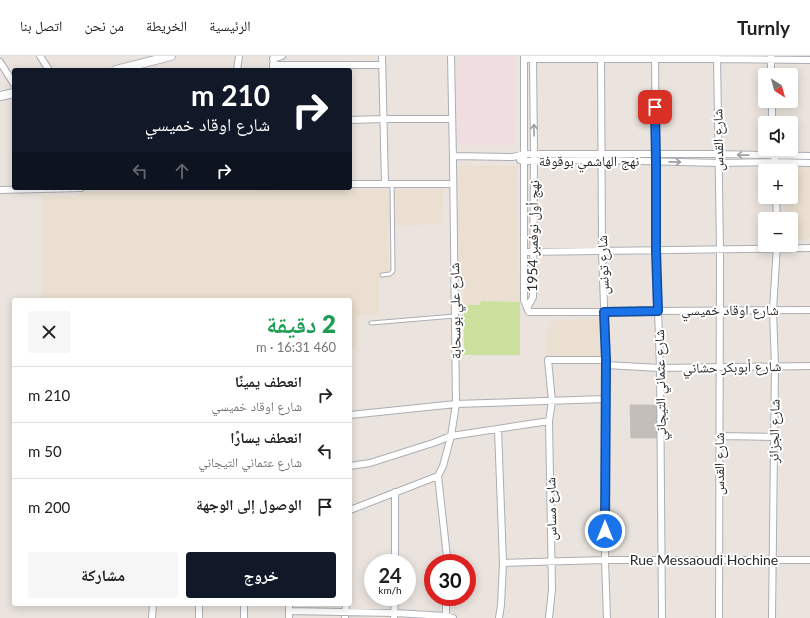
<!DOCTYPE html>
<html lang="ar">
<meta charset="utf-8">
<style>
body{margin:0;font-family:Lato,"Noto Naskh Arabic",sans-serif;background:#f6f6f6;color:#222;direction:rtl;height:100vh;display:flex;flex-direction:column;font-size:15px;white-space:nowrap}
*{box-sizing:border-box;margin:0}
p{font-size:13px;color:#767676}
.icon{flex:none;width:22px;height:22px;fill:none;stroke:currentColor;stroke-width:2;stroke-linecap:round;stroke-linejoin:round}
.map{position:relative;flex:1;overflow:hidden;direction:ltr}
.sheet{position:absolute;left:12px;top:242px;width:340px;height:308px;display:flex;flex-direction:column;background:#fff;border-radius:4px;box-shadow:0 2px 10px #0003;direction:rtl}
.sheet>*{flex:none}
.guide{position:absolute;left:12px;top:12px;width:340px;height:122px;border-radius:4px;box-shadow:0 2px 10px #0003;direction:rtl;background:#111827;color:#fff;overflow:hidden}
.needle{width:26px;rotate:143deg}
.buttons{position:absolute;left:758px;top:12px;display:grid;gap:8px}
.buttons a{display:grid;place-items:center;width:40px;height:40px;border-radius:4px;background:#fff;box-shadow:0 2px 10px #0003;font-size:20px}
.speed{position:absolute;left:364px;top:498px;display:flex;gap:8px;font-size:20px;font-weight:700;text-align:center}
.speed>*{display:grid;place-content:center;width:52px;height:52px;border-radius:50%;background:#fff;box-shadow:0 2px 10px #0003;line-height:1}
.speed small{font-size:10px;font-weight:400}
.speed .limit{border:6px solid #d22;background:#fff;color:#111}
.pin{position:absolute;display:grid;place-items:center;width:34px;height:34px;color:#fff;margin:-17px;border-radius:8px;box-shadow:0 2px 6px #0006}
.me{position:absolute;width:44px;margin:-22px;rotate:0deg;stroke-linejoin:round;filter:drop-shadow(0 0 3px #0008)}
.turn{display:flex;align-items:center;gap:14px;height:84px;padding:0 16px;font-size:18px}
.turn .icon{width:52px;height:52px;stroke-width:2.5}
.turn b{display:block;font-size:28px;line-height:34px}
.lanes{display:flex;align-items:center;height:38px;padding:0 16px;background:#0003;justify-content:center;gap:20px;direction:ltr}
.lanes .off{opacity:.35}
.round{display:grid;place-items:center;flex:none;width:42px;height:42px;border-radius:4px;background:#f6f6f6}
.head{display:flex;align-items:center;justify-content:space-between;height:68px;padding:0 16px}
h1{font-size:24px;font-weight:800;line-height:30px;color:#1e9e55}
.primary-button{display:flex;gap:8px;margin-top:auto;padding:8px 16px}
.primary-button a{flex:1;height:46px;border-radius:4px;background:#111827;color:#fff;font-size:16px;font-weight:800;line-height:46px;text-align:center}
.primary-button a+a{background:#f6f6f6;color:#222}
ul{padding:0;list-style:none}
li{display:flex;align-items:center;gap:12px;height:56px;padding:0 16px;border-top:1px solid #e0e0e0}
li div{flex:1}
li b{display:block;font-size:15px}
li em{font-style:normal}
header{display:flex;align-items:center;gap:24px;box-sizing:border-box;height:56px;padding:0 20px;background:#fff;border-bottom:1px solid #e0e0e0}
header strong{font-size:19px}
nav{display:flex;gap:22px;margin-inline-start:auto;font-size:14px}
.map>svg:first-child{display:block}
.education{fill:#eadfd0}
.medical{fill:#f0dde0}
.pitch{fill:#cce19e}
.building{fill:#c3beba;stroke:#c6bfb8}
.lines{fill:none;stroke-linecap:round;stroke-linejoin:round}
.service-casing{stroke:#abaeb5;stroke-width:5}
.minor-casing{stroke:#abaeb5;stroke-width:8}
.secondary-casing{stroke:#abaeb5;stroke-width:10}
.service{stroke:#fff;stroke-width:3}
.minor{stroke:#fff;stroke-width:6}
.secondary{stroke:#fff;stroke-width:8}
.oneway{stroke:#9f9f9f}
.route-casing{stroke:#114b97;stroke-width:10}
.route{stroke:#1a73e8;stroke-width:7}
.labels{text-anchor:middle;stroke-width:4;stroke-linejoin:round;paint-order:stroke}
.street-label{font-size:14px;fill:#2a2a2a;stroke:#fff}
</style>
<header>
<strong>Turnly</strong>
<nav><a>الرئيسية</a><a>الخريطة</a><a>من نحن</a><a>اتصل بنا</a></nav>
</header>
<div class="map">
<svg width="810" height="562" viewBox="0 0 810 562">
<rect width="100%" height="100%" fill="#ebe4de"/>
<path class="education" d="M457 109 517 110 520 246 481 245V249H464V231H459Z
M788 111H810V183L791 184V163H784L785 141H791V115H788Z
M443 133 442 168 389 170V222L379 223V259H357V292H350V244H41L42 140 79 141 80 136Z
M552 263 572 264 596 263V265L601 266V300H546V277L547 272 551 271Z"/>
<path class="medical" d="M457 0H515L514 89H456Z"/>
<path class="pitch" d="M481 245 520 246V299H464V249H480Z"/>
<path class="building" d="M630 349H657L658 382H631Z"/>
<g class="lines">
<defs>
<path id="service" d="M382 219 390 218 393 215 392 128
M371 267 455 260"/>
<path id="minor" d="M40 0 49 14
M382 0 385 128
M524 0V244L529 256H605L658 255 810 254
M601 0 602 195 606 304 605 504 607 562
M655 0 656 106V194L660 312 662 562
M717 0 720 193 719 562
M771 1V19
M273 3 282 0
M524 3H717L810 4
M0 6 14 28
M273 9H382
M237 14 239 0
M273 14 274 0
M772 45V67
M350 64 384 63H452
M773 93V99L776 106V115
M453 100 513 101 524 98H719L810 100
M520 104 524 105 601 104 719 107 776 106 810 107
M350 128H453
M0 134 81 132
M776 141 777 163
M525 196 810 192
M527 252 533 241 534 98 533 1
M606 309 660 312 810 310
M350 359 456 348 605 343
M498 373 503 507 501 549 499 562
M719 380 774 381
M350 410 370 407 433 387 451 380 549 365
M350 454 438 420
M395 507V436
M447 507V501L438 420 443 410 451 380 456 348 453 104 451 0
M503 507 605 504H810
M289 555 395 557 446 560 453 562
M152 562 153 548
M199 562V548
M244 562V548
M289 562V548
M345 562 346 548
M394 562 395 541
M446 562V541
M549 562 552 533 549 365 552 345 548 304H606
M772 562 775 310 773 254 777 189"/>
<path id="secondary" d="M116 14 171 0
M0 40 14 37"/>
</defs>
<use href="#service" class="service-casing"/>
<use href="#minor" class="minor-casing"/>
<use href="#secondary" class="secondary-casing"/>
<use href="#service" class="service"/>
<use href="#minor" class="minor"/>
<use href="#secondary" class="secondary"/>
</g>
<defs><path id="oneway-shaft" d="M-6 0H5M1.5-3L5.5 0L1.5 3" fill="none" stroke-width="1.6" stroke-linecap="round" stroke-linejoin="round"/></defs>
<g class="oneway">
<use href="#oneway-shaft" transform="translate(534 74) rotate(-91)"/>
<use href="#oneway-shaft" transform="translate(743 99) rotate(-179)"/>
<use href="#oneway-shaft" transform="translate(675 106) rotate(1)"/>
</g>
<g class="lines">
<defs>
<path id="route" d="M605 475 606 304 604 256 658 255 656 194V106L655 51"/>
</defs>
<use href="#route" class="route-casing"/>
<use href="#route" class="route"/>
</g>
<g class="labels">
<g class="street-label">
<text transform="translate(718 84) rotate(-91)" y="5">شارع القدس</text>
<text x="589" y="110">نهج الهاشمي بوقوفة</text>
<text transform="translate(533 180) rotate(-89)" y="5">نهج أول نوفمبر 1954</text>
<text transform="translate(603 209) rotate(-92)" y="5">شارع تونس</text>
<text x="730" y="259">شارع اوقاد خميسي</text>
<text transform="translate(455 255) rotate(-91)" y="5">شارع علي بوسحابة</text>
<text transform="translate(732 311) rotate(-1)" y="5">شارع أبوبكر حشاني</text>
<text transform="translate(660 329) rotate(-91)" y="5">شارع عثماني التيجاني</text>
<text transform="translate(774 375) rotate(-89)" y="5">شارع الجزائر</text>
<text transform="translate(719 408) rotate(-90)" y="5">شارع القدس</text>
<text transform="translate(551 453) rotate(-91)" y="5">شارع مساس</text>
<text x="704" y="509">Rue Messaoudi Hochine</text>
</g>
</g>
</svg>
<div class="buttons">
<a><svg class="needle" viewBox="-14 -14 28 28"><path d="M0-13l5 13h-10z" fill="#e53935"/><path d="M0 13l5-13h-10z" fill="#767676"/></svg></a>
<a><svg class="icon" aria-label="sound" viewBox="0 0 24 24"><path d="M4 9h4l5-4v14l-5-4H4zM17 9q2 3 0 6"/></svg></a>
<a>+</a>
<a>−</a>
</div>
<div class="speed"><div>24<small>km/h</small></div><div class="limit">30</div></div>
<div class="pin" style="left:655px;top:51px;background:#d93025"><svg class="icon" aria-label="arrive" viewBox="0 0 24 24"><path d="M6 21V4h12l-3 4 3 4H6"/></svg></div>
<svg class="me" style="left:605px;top:475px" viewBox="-20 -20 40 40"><circle r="17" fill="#1a73e8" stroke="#fff" stroke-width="3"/><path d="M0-11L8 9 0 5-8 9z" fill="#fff"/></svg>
<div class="guide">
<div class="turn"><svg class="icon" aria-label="right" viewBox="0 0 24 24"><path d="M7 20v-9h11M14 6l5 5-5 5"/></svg><div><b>210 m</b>شارع اوقاد خميسي</div></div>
<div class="lanes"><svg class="icon off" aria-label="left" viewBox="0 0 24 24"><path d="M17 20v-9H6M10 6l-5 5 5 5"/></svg><svg class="icon off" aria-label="ahead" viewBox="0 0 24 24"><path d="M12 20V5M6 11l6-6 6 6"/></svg><svg class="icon" aria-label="right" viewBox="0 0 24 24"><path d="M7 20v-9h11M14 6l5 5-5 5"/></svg></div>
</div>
<section class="sheet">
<div class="head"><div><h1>2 دقيقة</h1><p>460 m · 16:31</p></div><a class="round"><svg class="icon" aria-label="close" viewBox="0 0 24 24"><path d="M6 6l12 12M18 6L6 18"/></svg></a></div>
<ul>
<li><svg class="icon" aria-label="right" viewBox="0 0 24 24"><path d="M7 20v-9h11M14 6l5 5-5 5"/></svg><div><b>انعطف يمينًا</b><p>شارع اوقاد خميسي</p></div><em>210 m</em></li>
<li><svg class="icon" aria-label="left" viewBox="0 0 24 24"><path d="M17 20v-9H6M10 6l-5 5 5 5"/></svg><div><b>انعطف يسارًا</b><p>شارع عثماني التيجاني</p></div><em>50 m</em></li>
<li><svg class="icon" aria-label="arrive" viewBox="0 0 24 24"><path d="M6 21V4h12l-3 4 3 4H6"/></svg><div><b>الوصول إلى الوجهة</b></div><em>200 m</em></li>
</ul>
<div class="primary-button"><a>خروج</a><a>مشاركة</a></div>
</section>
</div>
